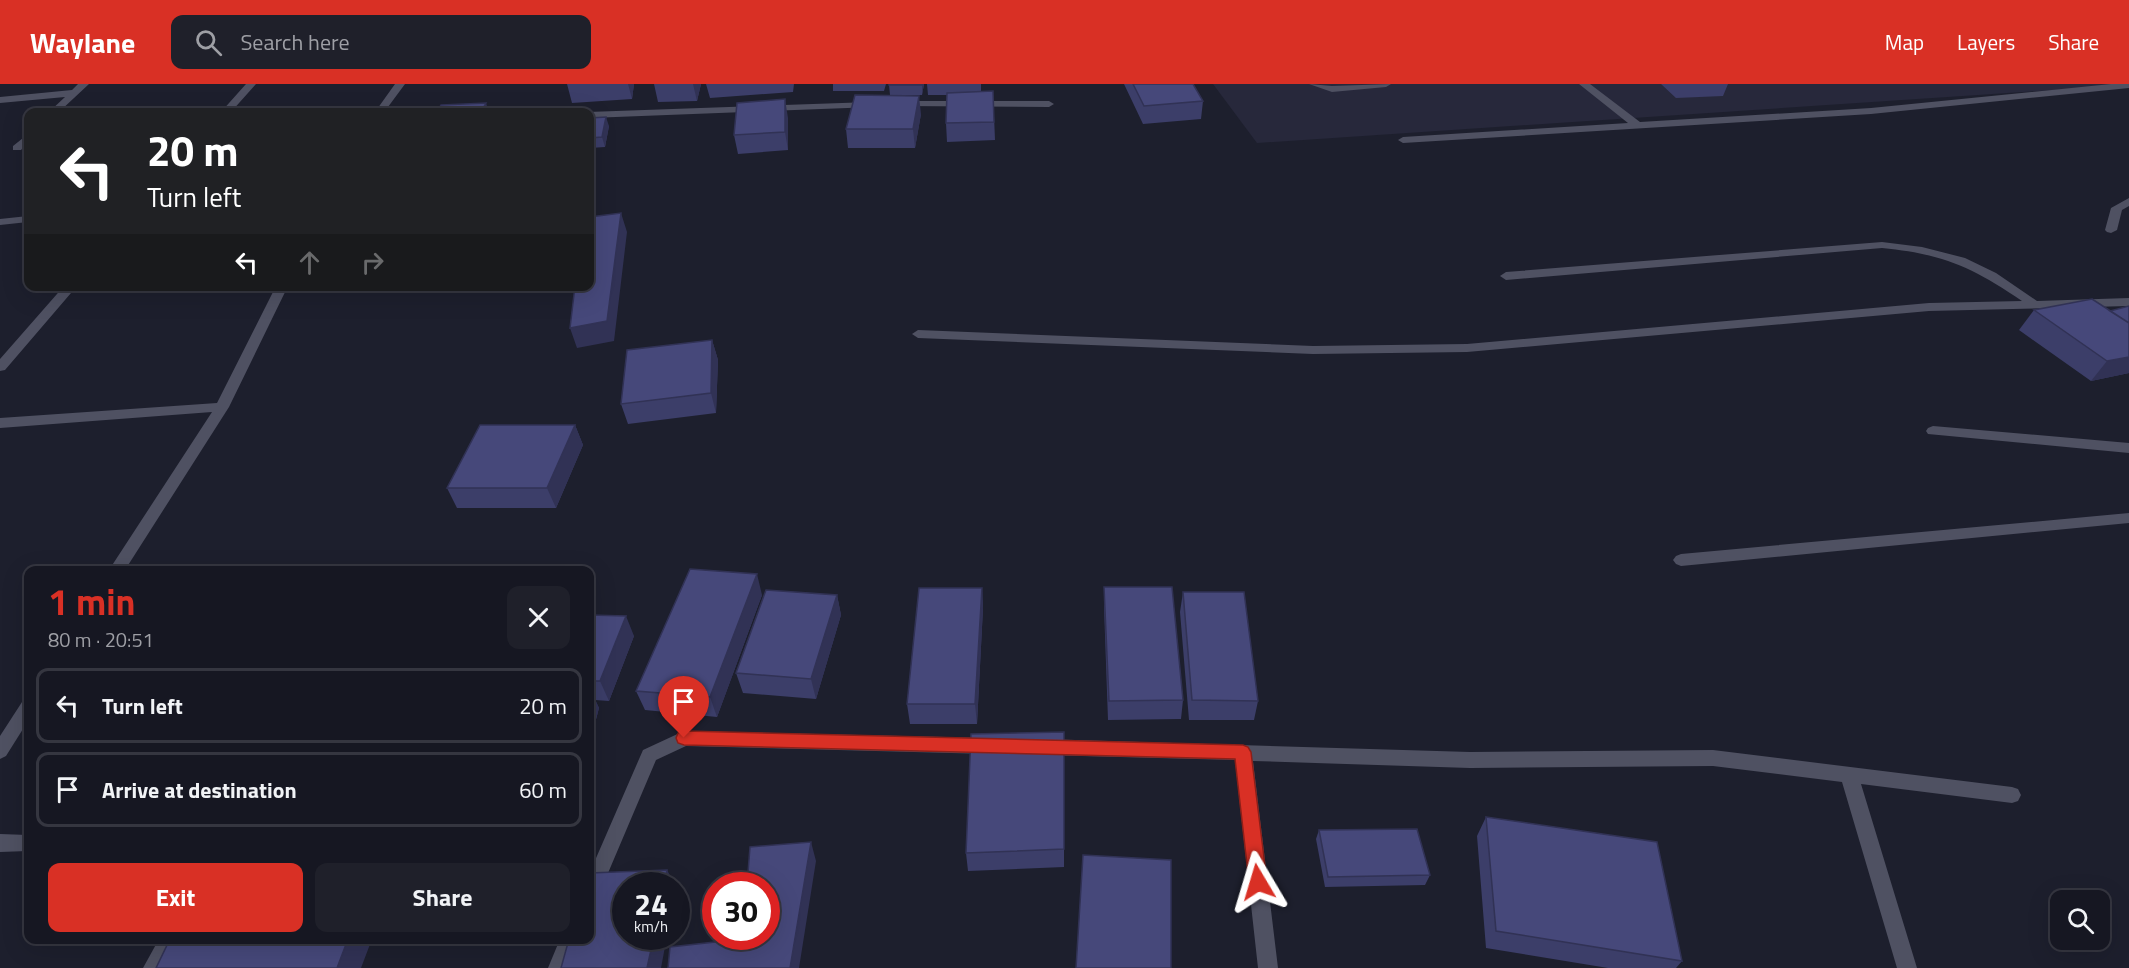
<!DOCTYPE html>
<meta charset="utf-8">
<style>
body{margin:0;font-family:"Titillium Web",sans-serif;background:#1f202a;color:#f1f3f6;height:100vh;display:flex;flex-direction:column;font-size:22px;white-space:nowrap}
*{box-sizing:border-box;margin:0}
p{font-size:20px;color:#9e9fa5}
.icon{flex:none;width:33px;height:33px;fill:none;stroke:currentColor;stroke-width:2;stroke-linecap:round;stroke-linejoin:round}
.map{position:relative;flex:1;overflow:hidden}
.sheet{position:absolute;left:24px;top:482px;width:570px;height:378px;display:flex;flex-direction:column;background:#161722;border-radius:12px;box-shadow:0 6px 24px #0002,0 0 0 2px #353640}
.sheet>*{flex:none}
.hud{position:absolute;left:24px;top:24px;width:570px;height:183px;border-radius:12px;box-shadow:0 6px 24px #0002,0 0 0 2px #353640;background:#202124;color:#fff;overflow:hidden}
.fabs{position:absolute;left:2050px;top:806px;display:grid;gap:12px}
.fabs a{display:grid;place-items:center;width:60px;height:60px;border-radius:12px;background:#161722;box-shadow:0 6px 24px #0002,0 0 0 2px #353640;font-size:30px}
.speed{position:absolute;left:612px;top:788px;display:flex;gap:12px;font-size:30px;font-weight:700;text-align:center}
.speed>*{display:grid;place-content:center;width:78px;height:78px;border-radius:50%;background:#161722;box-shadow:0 6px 24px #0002,0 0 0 2px #353640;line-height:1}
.speed small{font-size:15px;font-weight:400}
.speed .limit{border:9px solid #d22;background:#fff;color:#111}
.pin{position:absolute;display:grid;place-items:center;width:51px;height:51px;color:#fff;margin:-62px -26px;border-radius:50% 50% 50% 0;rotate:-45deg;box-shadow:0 0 6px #0007}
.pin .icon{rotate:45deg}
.me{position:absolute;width:66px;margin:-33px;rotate:353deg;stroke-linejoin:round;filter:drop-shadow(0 0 4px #0008)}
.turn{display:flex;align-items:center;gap:21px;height:126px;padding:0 24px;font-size:27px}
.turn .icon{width:78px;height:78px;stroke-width:2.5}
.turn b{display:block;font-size:42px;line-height:51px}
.lanes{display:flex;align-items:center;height:57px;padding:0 24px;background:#0003;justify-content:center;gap:30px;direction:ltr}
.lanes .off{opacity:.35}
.round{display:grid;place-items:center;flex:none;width:63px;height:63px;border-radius:12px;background:#1f202a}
.head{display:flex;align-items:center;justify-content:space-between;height:102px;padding:0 24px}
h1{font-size:36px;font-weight:700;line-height:45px;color:#d93025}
.primary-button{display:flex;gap:12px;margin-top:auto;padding:12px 24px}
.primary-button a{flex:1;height:69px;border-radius:12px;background:#d93025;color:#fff;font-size:24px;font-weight:700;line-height:69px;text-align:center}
.primary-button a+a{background:#1f202a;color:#f1f3f6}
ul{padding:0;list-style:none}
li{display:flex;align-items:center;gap:18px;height:75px;margin:0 12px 9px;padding:0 12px;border:3px solid #353640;border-radius:12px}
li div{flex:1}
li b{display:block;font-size:22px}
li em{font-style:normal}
header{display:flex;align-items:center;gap:36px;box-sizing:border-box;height:84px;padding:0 30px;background:#d93025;color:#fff}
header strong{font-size:28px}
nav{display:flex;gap:33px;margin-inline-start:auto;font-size:21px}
.search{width:420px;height:54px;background:#1f202a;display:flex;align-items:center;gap:15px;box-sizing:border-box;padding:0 21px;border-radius:12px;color:#9e9fa5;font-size:22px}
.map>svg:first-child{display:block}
.built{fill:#27283b}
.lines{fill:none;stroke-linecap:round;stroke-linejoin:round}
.minor{fill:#4f5162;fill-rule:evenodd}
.wall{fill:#3c3e69}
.shaded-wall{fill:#313255}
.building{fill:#46487a;stroke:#313255;stroke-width:1.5}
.route{fill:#d93025;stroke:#8d1f18;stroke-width:1.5}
</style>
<header>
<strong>Waylane</strong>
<div class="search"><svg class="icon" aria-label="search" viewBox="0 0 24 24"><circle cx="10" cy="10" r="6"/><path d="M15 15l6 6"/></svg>Search here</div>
<nav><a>Map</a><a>Layers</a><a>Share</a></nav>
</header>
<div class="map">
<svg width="2129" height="884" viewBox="0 0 2129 884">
<rect width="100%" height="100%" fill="#1d1f2d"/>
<path class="built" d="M1213 0H2129V1L1257 59Z"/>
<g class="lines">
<path class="minor" d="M78 0H89L59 28H49L65 13 0 19V13L72 6Z
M246 0H256L231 28H221Z
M395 0H405L388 23 530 25 535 28H375Z
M1309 0 1332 2 1391 0 1386 3 1332 8Z
M1579 0H1590L1640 38 1871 24 2111 0H2129V4L1871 30 1403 59 1398 56 1403 53 1628 39Z
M901 17H1049L1054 20 1049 23 898 22V18Z
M871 18 874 19V23L590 34 588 28Z
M28 50V58L21 66H13V62Z
M2129 114V122L2122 126 2117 146 2111 149 2107 148 2105 146 2111 124Z
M28 132V138L0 141V135Z
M1882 158 1922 163 1965 174 1996 189 2037 217 2129 214V222L1929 227 1467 268 1313 270 918 254 912 250 918 246 1313 262 1467 260 1929 219 2022 217C1972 183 1943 170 1882 164L1506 196 1500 192 1506 188Z
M64 202H77L5 286 0 287V275Z
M276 202H288L229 323 125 486H109L212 328 0 344V334L217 319Z
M1933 342 2129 359V369L1928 350 1926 347 1928 344Z
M2129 429V439L1681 482 1676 480 1673 476 1676 472 1681 470Z
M28 616V637L6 672 0 675V652L22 618Z
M684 647 989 654 995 657 998 662 995 667 989 670 686 662 656 676 597 815 590 818V788L643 666Z
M1043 655 1470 668 1713 666 2012 703 2018 705 2021 711 2018 717 2012 719 1861 700 1917 884H1897L1842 698 1713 682 1470 684 1253 677 1278 884H1258L1235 676 1043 671 1037 668 1034 663 1037 658Z
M0 750 28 751V767L0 768Z
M159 855H180L164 884H143Z
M560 855H580L568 884H548Z"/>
</g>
<path class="wall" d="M567 0H634L632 15 572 19Z
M654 0H701L697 17 658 18Z
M706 0H794L793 8 710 14Z
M833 0H886L884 7H833Z
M924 0 922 11H890L889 1Z
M927 0H981V8L993 7 995 56 947 58 946 39 947 11H928Z
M1124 0H1193L1203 17 1201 35 1143 40Z
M1661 0H1728L1723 12 1676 14Z
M921 30 915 64H848L846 45Z
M590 34 609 42 605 63 590 64Z
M788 34V66L738 70 734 51Z
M2034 226 2110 227 2129 289 2091 297 2019 246Z
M712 256 718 276 716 329 628 340 621 320Z
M575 341 583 361 556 424H457L447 404Z
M1104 503 1183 616 1181 635 1108 636 1104 523Z
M982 504 983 524 977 640H910L907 620Z
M1183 508 1258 617 1254 636H1189L1180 528Z
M762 511 717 633 645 626 636 607Z
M837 511 841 531 816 615 743 609 736 589Z
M590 531 634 552 609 617 595 616 599 624 590 658Z
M1064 648V783L968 787 966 769Z
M1486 733 1682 877 1676 884H1608L1486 864 1477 752Z
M1319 746 1430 791 1425 801 1325 803 1316 755Z"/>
<path class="shaded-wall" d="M628 0H634L632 15Z
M693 0H701L697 17Z
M922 0H924L922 11Z
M919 12 921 30 915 64 913 45Z
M785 15 788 34V66L785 48Z
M486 19 489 28H481Z
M606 33 609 42 605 63 602 53Z
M621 129 627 148 614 257 577 264 570 244Z
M712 256 718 276 716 329 711 309Z
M2129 273V289L2091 297 2107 277Z
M575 341 583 361 556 424 547 404Z
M757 490 762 511 717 633 710 613Z
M982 504 983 524 977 640 975 620Z
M837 511 841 531 816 615 811 595Z
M626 532 634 552 609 617 600 597Z
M590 604 599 624 590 658Z
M811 758 816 777 799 884H790Z
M667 786 675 801H664Z
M654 852H667L661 884H647Z
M348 855H372L361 884H337Z"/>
<path class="building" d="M889 0H922V1H889Z
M1133 0H1193L1203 17 1144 22Z
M993 7 994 38 946 39 947 9Z
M855 11 919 12 913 45H846Z
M785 15V48L734 51 737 19Z
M486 19 481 28H437L441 21Z
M606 33 602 53 590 54V34Z
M621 129 607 237 570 244 575 202H590V133Z
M2092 215 2129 239V273L2107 277 2034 226Z
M2129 222V239L2110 227Z
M712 256 711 309 621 320 627 266Z
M480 341H575L547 404H447Z
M690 485 757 490 710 613 636 607Z
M1104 503H1172L1183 616 1109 617Z
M919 504H982L975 620H907Z
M766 506 837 511 811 595 736 589Z
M1183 508H1244L1258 617 1192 616Z
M590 531 626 532 600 597H590Z
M1064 648V765L966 769 971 650Z
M1486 733 1657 758 1682 877 1496 847Z
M1417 745 1430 791 1328 793 1319 746Z
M811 758 790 884H668L670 863 742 855V852H766V801H747L750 763Z
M1083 771 1171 776V884H1076Z
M667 786 664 801H626V852H654L647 884H561L569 855H590V789Z
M170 855H348L337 884H156Z"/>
<path class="route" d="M684 647 1243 661 1248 663 1251 668 1267 798 1264 804 1258 806 1251 804 1249 798 1235 675 684 661 678 659 676 654 678 649Z"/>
</svg>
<div class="fabs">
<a><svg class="icon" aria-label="search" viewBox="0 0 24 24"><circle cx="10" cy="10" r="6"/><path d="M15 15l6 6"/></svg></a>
</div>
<div class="speed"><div>24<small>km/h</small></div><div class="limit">30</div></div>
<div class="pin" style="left:684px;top:654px;background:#d93025"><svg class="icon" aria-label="arrive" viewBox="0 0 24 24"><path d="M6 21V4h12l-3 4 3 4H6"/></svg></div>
<svg class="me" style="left:1258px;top:798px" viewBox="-20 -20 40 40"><path d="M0-17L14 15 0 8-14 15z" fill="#d93025" stroke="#fff" stroke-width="4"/></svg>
<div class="hud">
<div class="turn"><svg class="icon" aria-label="left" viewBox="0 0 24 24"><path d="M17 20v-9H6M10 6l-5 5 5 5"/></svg><div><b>20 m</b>Turn left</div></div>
<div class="lanes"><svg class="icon" aria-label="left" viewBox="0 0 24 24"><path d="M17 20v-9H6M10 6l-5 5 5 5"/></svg><svg class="icon off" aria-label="ahead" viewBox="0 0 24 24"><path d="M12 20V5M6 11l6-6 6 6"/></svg><svg class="icon off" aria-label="right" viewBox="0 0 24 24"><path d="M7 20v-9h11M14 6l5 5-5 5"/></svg></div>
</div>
<section class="sheet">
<div class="head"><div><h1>1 min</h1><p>80 m · 20:51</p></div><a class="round"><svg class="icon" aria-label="close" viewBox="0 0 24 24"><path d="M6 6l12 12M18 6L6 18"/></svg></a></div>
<ul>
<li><svg class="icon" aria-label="left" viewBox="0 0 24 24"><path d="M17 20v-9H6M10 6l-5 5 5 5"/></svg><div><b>Turn left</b></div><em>20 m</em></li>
<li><svg class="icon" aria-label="arrive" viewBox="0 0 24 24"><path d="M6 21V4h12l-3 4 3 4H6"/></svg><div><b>Arrive at destination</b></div><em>60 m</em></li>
</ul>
<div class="primary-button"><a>Exit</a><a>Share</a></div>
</section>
</div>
